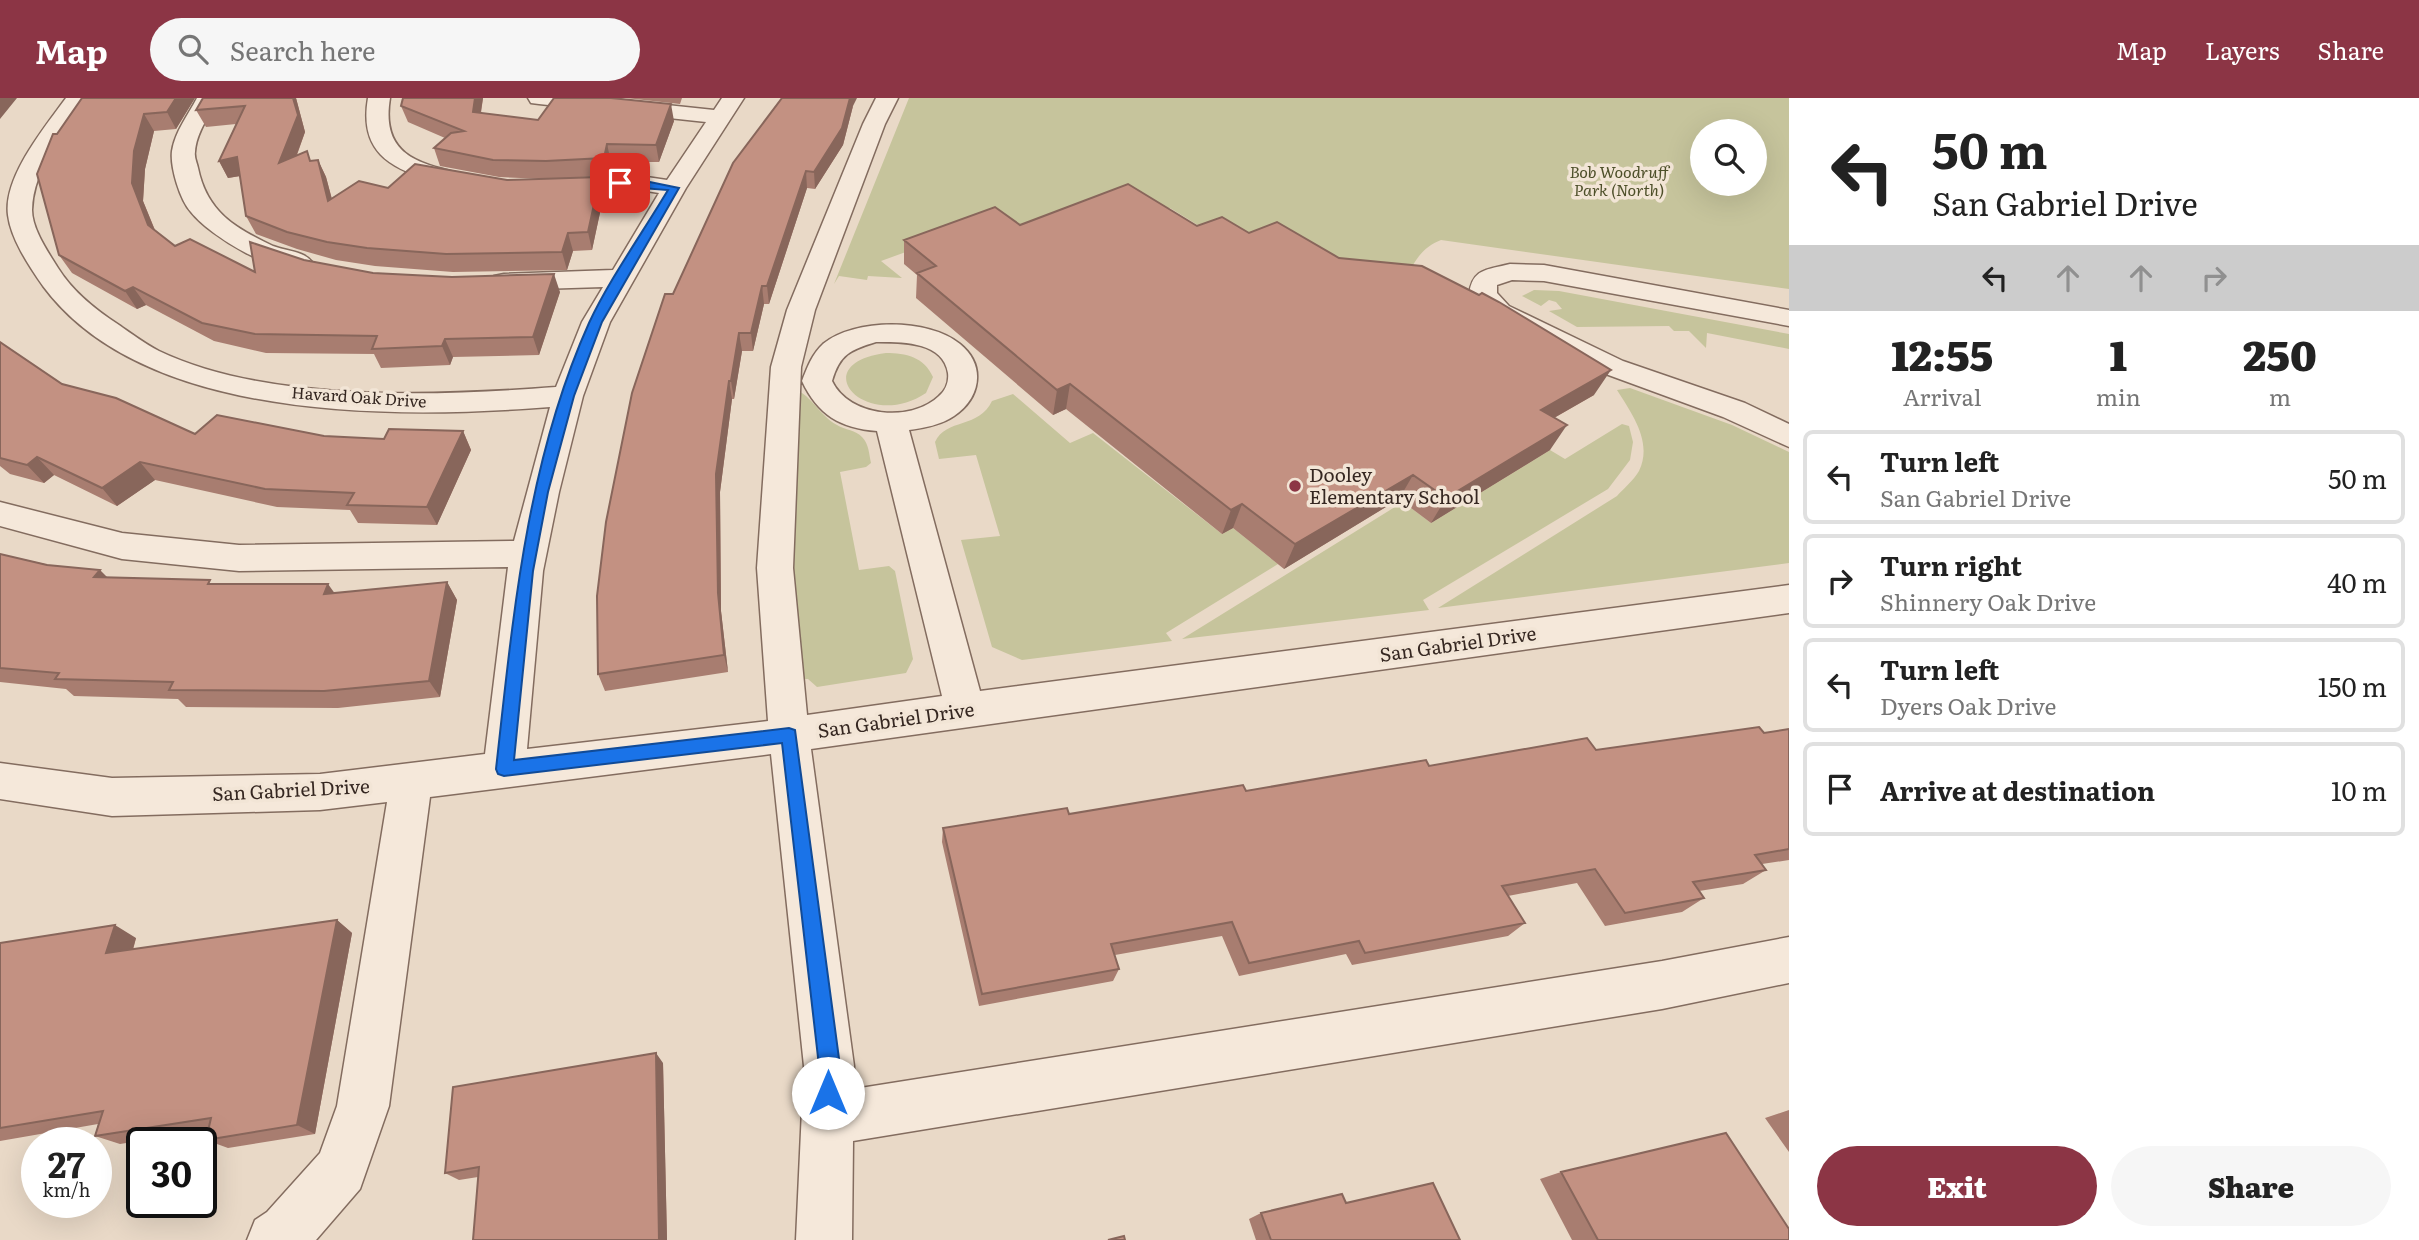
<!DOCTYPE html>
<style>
body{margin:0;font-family:Literata,serif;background:#f6f6f6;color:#222;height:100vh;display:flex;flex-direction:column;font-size:26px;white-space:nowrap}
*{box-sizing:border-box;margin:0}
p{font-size:23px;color:#767676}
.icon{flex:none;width:38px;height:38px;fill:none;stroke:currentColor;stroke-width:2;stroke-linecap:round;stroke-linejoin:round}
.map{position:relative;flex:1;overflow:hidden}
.panel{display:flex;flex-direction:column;background:#fff;width:630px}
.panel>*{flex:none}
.top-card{background:#fff;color:#222;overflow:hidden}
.buttons{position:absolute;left:1690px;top:21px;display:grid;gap:14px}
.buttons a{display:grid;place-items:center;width:77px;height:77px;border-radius:50%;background:#fff;box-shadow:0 7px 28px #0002;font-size:35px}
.speed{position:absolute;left:21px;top:1029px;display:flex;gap:14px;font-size:35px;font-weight:700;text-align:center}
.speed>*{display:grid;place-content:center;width:91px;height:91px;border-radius:50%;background:#fff;box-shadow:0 7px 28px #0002;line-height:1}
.speed small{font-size:18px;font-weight:400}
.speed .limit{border:4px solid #111;border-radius:10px;background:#fff;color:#111}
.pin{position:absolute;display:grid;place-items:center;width:60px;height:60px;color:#fff;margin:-30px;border-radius:14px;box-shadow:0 4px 10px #0006}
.me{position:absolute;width:77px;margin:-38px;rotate:0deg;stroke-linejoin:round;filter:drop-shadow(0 0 5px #0008)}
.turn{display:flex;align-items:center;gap:24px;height:147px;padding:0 28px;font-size:32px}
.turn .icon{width:91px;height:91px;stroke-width:2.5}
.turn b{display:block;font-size:49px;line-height:60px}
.lanes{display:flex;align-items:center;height:66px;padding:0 28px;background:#0003;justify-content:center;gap:35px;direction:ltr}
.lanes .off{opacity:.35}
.eta{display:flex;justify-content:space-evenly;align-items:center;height:119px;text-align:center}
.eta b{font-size:42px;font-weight:800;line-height:49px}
.button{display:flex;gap:14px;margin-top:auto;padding:14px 28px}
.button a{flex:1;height:80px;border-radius:42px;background:#8c3545;color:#fff;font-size:28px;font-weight:800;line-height:80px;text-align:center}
.button a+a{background:#f6f6f6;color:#222}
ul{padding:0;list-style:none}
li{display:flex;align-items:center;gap:21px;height:94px;margin:0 14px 10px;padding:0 14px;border:4px solid #e0e0e0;border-radius:10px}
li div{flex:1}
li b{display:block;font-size:26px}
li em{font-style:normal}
header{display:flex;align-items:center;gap:42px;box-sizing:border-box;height:98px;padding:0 35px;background:#8c3545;color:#fff}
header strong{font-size:33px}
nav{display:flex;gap:38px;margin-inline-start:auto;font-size:24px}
.search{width:490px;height:63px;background:#f6f6f6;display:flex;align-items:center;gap:18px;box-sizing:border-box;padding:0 24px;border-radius:38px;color:#767676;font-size:26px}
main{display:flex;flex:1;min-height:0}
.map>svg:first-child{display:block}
.green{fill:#c6c49c;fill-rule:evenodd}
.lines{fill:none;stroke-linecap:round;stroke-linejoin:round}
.minor-casing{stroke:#836c5f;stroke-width:3}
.minor{fill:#f5e8da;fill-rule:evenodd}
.wall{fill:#a87d70}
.shaded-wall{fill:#88665b}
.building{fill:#c39182;stroke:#88665b;stroke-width:2}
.route{fill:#1a73e8;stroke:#114b97;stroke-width:2}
.poi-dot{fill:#8c3545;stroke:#f2e5d6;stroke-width:2.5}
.labels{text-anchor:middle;stroke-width:7;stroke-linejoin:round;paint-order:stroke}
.far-park-label{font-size:16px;font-style:italic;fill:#4d4f29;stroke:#f2e5d6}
.far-street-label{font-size:16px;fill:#352721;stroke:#f2e5d6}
.poi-label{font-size:19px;fill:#352721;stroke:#f2e5d6;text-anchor:start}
.street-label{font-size:19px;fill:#352721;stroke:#f2e5d6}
</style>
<header>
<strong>Map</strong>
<div class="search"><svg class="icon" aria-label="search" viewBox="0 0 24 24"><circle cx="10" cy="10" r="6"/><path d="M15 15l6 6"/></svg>Search here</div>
<nav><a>Map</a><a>Layers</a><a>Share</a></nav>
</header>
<main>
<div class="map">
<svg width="1789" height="1142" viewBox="0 0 1789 1142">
<rect width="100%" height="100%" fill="#e9d9c7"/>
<path class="green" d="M909 0H1789V191L1441 142C1428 147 1420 155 1413 167L1240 153 1170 110 1149 119 1029 138 994 122 881 163 902 180 868 178 867 182 839 178 834 186ZM1703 33H1755V86H1703Z
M1534 192 1559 193 1789 236V251L1707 235 1706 250 1689 233H1674L1669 228 1577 229 1549 213 1562 211 1556 204 1549 202 1541 208 1522 198Z
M886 255C906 255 924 259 933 279L926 295C866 335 803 266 886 255Z
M1630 290 1732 327 1789 354V465L1438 510 1617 398C1623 391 1634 382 1639 373 1653 344 1632 316 1617 292Z
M795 291C812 298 820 318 837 327 845 332 856 332 862 339 869 346 869 356 871 365L866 369 840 374 859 472 889 468 895 473 913 561 906 575 817 589 808 581H797L788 459Z
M1013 296 1070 345 1093 335 1222 436 1233 430 1278 466 1166 535 1172 543 1022 562 992 549 961 442 1000 438 976 357 939 361 935 344C946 320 979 331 992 303Z
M1622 326 1629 328 1633 344 1630 362 1608 391 1423 502 1429 512 1182 541 1403 404 1431 425 1550 352 1565 361Z"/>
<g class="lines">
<defs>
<path id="minor" d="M66 0H88C65 33 33 70 32 112 32 131 48 154 58 170 73 194 96 212 119 227 132 236 145 246 159 253 268 305 438 298 556 289L582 224 603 189 504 192 494 190 491 184 494 178 504 176 613 172 659 95 640 92 550 95 542 93 538 88 542 83 550 81 640 78 667 82 706 24 539 6 531 5 528 0H601L714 12 722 0H744L686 90 610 224 583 298 559 394 543 473 527 651 768 623 757 470 771 269 787 212 863 26 876 0H898L885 26 815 212 801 269 793 470 807 617 942 598 877 333C840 330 818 317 802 283 807 270 812 256 823 246 854 220 929 220 960 246 986 267 981 300 954 318 941 327 924 330 909 332L980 593 1789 487V515L811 651 854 968V991L1662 863 1789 839V885L1662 911 853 1043 852 1142H796L804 968 771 656 430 699 389 1008 360 1091 316 1142H247L255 1122 267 1114 320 1055 337 1008 387 704 320 712 112 718 0 701V665L112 680 320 676 485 656 508 469 239 473 122 461 0 428V404L122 435 239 447 514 443 550 309C398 321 144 325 43 188 29 168 11 141 8 117 3 79 45 29 66 0ZM876 244C901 244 943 243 948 275 949 283 946 292 939 298 911 325 849 319 832 283 840 256 850 252 876 244Z
M197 0H219C210 16 196 35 195 54 194 59 197 65 198 70 207 114 235 130 273 148 286 153 304 153 312 164L308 170C276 178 211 139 191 114 180 102 170 69 172 53 175 34 188 17 197 0Z
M368 0H390C380 61 423 66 471 78L475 83 471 88C459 91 446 86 434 83 388 70 359 52 368 0Z
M1510 166 1544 167 1789 212V228L1544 183 1512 182 1497 187V195L1509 208 1623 263 1745 305 1789 326V349L1723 319 1603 275 1489 220 1469 197C1472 170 1487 172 1510 166Z"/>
</defs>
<use href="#minor" class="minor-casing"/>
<use href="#minor" class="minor"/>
</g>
<path class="wall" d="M82 0H195L176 31 154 33 145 71 143 103 155 132 175 148 255 174 304 162 373 175 560 194 539 257 453 259 450 267 381 270 374 256 266 255 214 243 146 207 137 211 72 175 59 157 57 36Z
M296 0 305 34 297 57 312 63 318 62 326 79 332 101 388 90 546 81 499 79 440 68 434 50 445 40 408 24 401 8 403 0H483L481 15 538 22 674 23 659 64H611L608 77 567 80 600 79 604 96 592 152 573 153 567 172 453 174 375 168 336 162 297 151 256 136 246 118 240 78 228 80 219 63 236 26 206 29 196 12Z
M626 0H682L680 6Z
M853 8 843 47 815 91 807 90 769 206H764L753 253H742L734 301H732L720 394 721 513 728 574 605 593 598 576 673 196Z
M1020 127 1197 128 1249 135 1339 160 1594 297 1554 320 1550 352 1431 425 1399 401 1284 471 1233 430 1222 436 1066 311 1053 317 916 200 917 177 904 166V142Z
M0 244 62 286 195 336 324 338 384 341 463 333 471 352 437 427 358 425 350 412 277 409 155 382 117 408 54 377 44 385 10 376 0 368Z
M0 456 108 480 213 486 335 495 447 484 457 502 440 599 338 610 186 609 178 601 74 598 66 591 0 584Z
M1789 631V762L1762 766 1766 772 1743 786 1699 793 1704 800 1682 814 1605 828 1577 785 1508 798 1525 825 1508 838 1352 867 1346 856 1239 878 1222 838 1115 857 1119 871 1113 883 979 908 942 744 943 730 1069 716 1429 668 1764 635Z
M337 822 352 835 315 1036 228 1050 206 1042 208 1032 120 1046 95 1038 98 1026 0 1043V845L136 840 133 852Z
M663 965 667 1142H473L478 1079 459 1082 445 1075Z
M1789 1012V1054L1765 1020Z
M1561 1074 1789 1142H1572L1540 1081Z
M1346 1105 1460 1142H1256L1249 1121 1261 1115Z"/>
<path class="shaded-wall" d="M0 0H17L0 21Z
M176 0H195L176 31 167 14Z
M293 0H296L305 34 287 83 279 65Z
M475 0H483L478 31 473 14Z
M850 0H857L853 8 843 47 815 91 814 74Z
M671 6 674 23 659 64 656 47Z
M144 16 154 33 145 71 143 103 160 145 148 127 132 85 134 53Z
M607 46 611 64 608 77 604 60Z
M237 59 246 77 228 80 219 63Z
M318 62 326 79 337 121 328 103Z
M806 73 807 90 769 206 767 188Z
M600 79 604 96 592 152 588 134Z
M568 135 573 153 567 172 562 154Z
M554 176 560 194 539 257 533 239Z
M762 188 764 206 753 253 751 235Z
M133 189 146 207 137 211 125 193Z
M739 235 742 253 734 301 731 283Z
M445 241 453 259 450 267 442 248Z
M1611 272 1594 297 1524 337 1541 312Z
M729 283 732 301 720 394 721 513 728 574 724 557 718 495 716 376Z
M1070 286 1066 311 1053 317 1057 292Z
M1567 327 1550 352 1431 425 1446 400Z
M463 333 471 352 437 427 427 409Z
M37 359 54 377 44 385 27 367Z
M140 364 155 382 117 408 102 390Z
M1413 377 1399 401 1284 471 1295 446Z
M1242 406 1233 430 1222 436 1231 412Z
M100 472 117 489 94 479Z
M447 484 457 502 440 599 429 583Z
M328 486 341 504 324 496Z
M337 822 352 835 315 1036 297 1027Z
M115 827 136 840 128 868 106 855Z
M656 955 663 965 667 1142H659Z"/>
<path class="building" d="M82 0H176L167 14 144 16 134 53 132 85 148 127 175 148 190 141 255 174 250 144 304 162 373 175 452 179 554 176 533 239 445 241 442 248 372 251 377 238 255 236 202 225 133 189 125 193 59 157 37 76 53 36H57Z
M203 0H293L298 17 279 65 307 53 310 63 318 62 328 103 359 83 388 90 415 66 507 82 600 79 588 134 568 135 562 154 446 156 367 150 327 144 287 134 246 118 237 59 219 63 245 8 196 12Z
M403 0H475L473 14 538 22 554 0H611L671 6 656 47 607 46 604 60 546 63 493 62 434 50 451 35 464 33 401 8Z
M782 0H850L842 30 814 74 806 73 767 188H762L751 235H739L731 283H729L716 376 718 495 724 557 598 576 597 498 606 424 632 295 665 196H673L733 65Z
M1128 86 1197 128 1222 119 1249 135 1277 124 1339 160 1422 168 1479 197 1482 195 1499 204 1611 272 1541 312 1567 327 1446 400 1413 377 1295 446 1242 406 1231 412 1070 286 1057 292 917 175 936 168 904 142 995 109 1020 127Z
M0 244 62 286 116 300 195 336 217 317 324 338 384 341 389 331 463 333 427 409 347 407 354 395 265 391 140 364 102 390 37 359 27 367 0 360Z
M0 456 47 467 100 472 94 479 210 482 208 486H328L324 496 447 484 429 583 324 593 169 592 173 584 55 581 59 575 0 570Z
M1759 629 1764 635 1789 631V751L1755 757 1766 772 1693 784 1704 800 1625 815 1595 771 1502 788 1525 825 1365 855 1359 843 1249 865 1232 824 1111 846 1119 871 982 896 943 730 1067 710 1069 716 1243 687 1246 693 1426 662 1429 668 1587 640 1596 652Z
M337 822 297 1027 206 1042 211 1020 95 1038 103 1013 0 1030V845L115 827 106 855Z
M656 955 659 1142H473L479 1069 445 1075 453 989Z
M1726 1035 1789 1131V1142H1598L1561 1074Z
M1433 1085 1460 1142H1271L1261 1115 1342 1096 1346 1105Z
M1124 1138 1125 1142H1108Z"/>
<path class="route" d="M620 82H640L679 90 602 224 574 298 548 394 533 473 514 662 789 630 795 632 840 968 839 995 836 1002 828 1005 821 1002 818 995 819 968 782 645 504 678 498 676 496 671C513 520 526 365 589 225 609 182 643 134 668 92L616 88V83Z"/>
<circle class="poi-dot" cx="1295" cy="388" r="7"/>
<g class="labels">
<g class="far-park-label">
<text x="1619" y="80">Bob Woodruff<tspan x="1619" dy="18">Park (North)</tspan></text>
</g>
<g class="far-street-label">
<text transform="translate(359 299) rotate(4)" y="6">Havard Oak Drive</text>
</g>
<g class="poi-label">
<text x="1309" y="384">Dooley<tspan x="1309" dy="22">Elementary School</tspan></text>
</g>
<g class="street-label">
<text transform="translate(1458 546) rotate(-8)" y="7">San Gabriel Drive</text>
<text transform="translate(896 622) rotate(-8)" y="7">San Gabriel Drive</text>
<text transform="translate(291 692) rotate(-3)" y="7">San Gabriel Drive</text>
</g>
</g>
</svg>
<div class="buttons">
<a><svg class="icon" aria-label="search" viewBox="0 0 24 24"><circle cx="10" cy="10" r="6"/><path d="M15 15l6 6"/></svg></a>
</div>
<div class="speed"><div>27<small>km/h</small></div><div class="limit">30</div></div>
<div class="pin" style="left:620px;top:85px;background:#d93025"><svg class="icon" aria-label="arrive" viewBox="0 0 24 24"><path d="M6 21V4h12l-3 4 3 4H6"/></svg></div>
<svg class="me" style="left:828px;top:995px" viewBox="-20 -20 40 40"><circle r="19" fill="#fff"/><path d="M0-13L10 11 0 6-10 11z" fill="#1a73e8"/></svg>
</div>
<section class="panel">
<div class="top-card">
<div class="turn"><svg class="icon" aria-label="left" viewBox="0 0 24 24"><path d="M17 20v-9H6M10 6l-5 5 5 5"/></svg><div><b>50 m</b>San Gabriel Drive</div></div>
<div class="lanes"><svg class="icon" aria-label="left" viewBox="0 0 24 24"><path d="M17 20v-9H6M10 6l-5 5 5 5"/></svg><svg class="icon off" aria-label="ahead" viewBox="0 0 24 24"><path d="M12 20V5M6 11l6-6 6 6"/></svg><svg class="icon off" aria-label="ahead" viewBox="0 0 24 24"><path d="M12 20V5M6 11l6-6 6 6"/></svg><svg class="icon off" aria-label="right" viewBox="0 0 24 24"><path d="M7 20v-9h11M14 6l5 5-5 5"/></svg></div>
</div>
<div class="eta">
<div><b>12:55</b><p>Arrival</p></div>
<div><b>1</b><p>min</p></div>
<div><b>250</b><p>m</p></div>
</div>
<ul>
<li><svg class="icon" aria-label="left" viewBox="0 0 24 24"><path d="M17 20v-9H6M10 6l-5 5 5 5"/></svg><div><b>Turn left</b><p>San Gabriel Drive</p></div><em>50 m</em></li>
<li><svg class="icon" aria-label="right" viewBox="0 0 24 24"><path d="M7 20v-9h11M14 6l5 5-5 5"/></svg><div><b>Turn right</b><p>Shinnery Oak Drive</p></div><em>40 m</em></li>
<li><svg class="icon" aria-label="left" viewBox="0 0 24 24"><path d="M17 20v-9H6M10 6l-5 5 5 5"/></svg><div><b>Turn left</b><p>Dyers Oak Drive</p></div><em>150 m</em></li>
<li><svg class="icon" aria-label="arrive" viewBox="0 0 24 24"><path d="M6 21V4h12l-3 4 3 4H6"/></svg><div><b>Arrive at destination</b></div><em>10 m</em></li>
</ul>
<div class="button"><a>Exit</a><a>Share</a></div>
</section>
</main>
